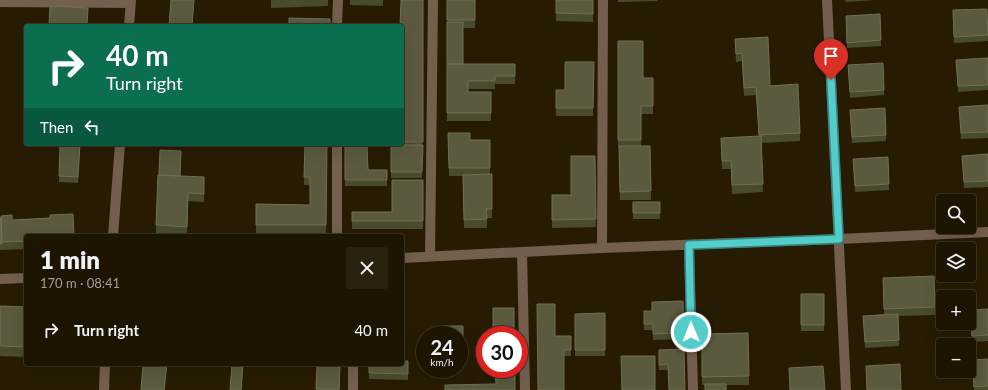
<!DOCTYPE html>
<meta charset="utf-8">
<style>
body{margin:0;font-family:Lato,sans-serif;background:#2a2211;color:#f1f3f6;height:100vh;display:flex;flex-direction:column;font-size:15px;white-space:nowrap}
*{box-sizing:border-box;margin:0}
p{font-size:13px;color:#a09f99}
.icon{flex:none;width:22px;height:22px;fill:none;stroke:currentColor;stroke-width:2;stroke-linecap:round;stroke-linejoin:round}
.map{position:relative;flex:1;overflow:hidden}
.panel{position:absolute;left:24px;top:234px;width:380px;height:132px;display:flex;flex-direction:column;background:#1d1502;border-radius:4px;box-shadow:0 4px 16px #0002,0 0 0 1px #3b3424}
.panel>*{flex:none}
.guide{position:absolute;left:24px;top:24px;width:380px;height:122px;border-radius:4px;box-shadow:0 4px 16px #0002,0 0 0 1px #3b3424;background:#0b6e4f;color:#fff;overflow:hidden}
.buttons{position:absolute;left:936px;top:194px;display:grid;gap:8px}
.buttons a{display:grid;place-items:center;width:40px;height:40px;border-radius:4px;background:#1d1502;box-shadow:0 4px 16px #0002,0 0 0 1px #3b3424;font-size:20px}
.speed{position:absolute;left:416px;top:326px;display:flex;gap:8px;font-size:20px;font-weight:700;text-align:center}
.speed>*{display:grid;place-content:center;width:52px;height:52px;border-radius:50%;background:#1d1502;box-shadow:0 4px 16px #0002,0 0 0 1px #3b3424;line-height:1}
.speed small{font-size:10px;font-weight:400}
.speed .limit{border:6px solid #d22;background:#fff;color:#111}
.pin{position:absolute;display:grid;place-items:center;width:34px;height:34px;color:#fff;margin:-41px -17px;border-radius:50% 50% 50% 0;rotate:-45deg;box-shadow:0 0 4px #0007}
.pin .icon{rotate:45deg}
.me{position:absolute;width:44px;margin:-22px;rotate:359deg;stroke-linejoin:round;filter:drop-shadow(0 0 3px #0008)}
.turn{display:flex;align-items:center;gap:14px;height:84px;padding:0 16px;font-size:18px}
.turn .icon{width:52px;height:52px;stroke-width:2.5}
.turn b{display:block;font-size:28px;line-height:34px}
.then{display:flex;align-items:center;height:38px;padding:0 16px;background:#0003;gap:8px;font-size:15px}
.round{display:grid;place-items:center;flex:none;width:42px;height:42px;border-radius:4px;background:#2a2211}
.headline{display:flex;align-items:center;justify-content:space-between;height:68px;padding:0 16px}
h1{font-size:24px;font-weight:800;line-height:30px}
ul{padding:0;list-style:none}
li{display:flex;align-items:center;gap:12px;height:56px;padding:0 16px}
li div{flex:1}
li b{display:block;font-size:15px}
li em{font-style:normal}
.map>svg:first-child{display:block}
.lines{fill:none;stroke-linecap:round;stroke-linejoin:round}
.minor{stroke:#725f4e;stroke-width:10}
.wall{fill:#4a4a2f}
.shaded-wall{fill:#353116}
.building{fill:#5b5a40;stroke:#706e56}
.route-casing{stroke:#368583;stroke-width:10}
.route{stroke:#53cdca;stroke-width:7}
</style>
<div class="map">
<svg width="988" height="390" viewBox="0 0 988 390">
<rect width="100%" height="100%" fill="#271c03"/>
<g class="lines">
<path class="minor" d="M827 0 846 390
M0 2 131 3
M129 26 131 0
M337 26 338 0
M113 236 120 144
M337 236V144
M689 245 693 390
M602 248 603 0
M522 252 525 390
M430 256 433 0
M402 258 602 248 839 239 988 232
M0 279 26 278
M104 390 105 364
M353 390V364"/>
</g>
<path class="wall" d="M271 0H328V6L271 8Z
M350 0H383V6L350 5Z
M423 0 422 178H391V145L402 144V26Z
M447 0H475V28H463V64H515V84H495V89H468V92H491V121H447Z
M556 0H593V22L556 21Z
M618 0H657V1L618 2Z
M845 0H875L846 2Z
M953 10 988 22V41L954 43Z
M846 22 881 40V46L847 48Z
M735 39 770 86 800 133V141L761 143 763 192 732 194 731 169H722L721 138 759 136 756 95 744 96 742 61 736 62Z
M618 41 643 78H653V114H641V146H650L651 200H620L619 148H618Z
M988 58V90L958 92 956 60Z
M594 62 593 116H556V90H565Z
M848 65 884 90V95L850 98Z
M988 105V138L961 139 959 107Z
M850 110 886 135V141L852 143Z
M448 133 470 140H490V174H492V218H487V228H464L463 176H449Z
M80 144 78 183 59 182V176Z
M295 144H327L326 233H256V204L310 205V185H304L305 147H295Z
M345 145 368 170H387V186H345Z
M988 154V187L964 188 962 156Z
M595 156 596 227 552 228V195H571Z
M853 159 889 184V190L855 192Z
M180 176 204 185V202L188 201 187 235 156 233V225Z
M423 180V229H352V212H392Z
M633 202H660V219H633Z
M73 214 26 236V249L0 250V218L12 220 50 218Z
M883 278 935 307V315L898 316 899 346 865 348 863 316 884 314Z
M801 294H824V331H801Z
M683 301 684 339 653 340V330H644V311H652Z
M0 306 26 307V357L0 356Z
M988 309V341L972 342 970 315Z
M605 313V356H575V314Z
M463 326V361H459V335Z
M748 333 749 385H702V334Z
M555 336H571V356H564Z
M659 350 685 390 668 370H659Z
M988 359V390H974L972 360Z
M408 361V380L369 379V364Z
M143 364H179L178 367Z
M317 366H340V390H316Z"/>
<path class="shaded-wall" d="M167 364 165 390H164Z
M243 364V373L242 390H241Z"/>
<path class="building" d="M171 0H194L192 26H169Z
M401 0H423V142H402V26H400Z
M447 0H475V20H447Z
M556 0H593V14L556 13Z
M50 6 88 8 87 26H49Z
M987 9 988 35 954 37 953 10Z
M880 14 881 40 847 43 846 16Z
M289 18 330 19V26H289Z
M447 22H463V64H447Z
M768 37 770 86 798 84 800 133 759 135 756 87 744 88 742 53 736 54 735 39Z
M618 41H643V78H653V106H641V140H618Z
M988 58V85L958 86 956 60Z
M565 62H594L593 108H556V90H565Z
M883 63 884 90 850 92 848 65Z
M447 64H515V76H495V81H468V92H491V113H447Z
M988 105V132L961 133 959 107Z
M885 108 886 135 852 137 850 110Z
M448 133H470V140H490V168H449Z
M761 136 763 184 732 185 731 161H722L721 138Z
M60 144H80L78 177 59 176Z
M305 144H327L326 225H256V204L310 205V177H304Z
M345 145H367L368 170H387V180H345Z
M391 145H423L422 172H391Z
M619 146H650L651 191 620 192Z
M160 150 181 151 180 176 159 175Z
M988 154V181L964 182 962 156Z
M571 156H595L596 219 552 220V195H571Z
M888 157 889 184 855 186 853 159Z
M492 174V209H486L487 219 464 220 463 175Z
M158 175 204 177V194L188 193 187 227 156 225Z
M392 180H423V221H352V212H392Z
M633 202H660V213H633Z
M73 214 74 236H26V241L2 242 1 216 12 215V220L50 218V215Z
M0 218H1L2 244H0Z
M934 276 935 307 884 309 883 278Z
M801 294H824V325H801Z
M683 301 684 333 653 334V324H644V311H652V302Z
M537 304H555V336H571V350H564V390H538Z
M0 306 26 307V347L0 346Z
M493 308H514V335H493Z
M988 309V335L972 336 970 310Z
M605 313V350H575V314Z
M898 314 899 340 865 342 863 316Z
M442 326H463V355H459V335H442Z
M748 333 749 376 702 377V334Z
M684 349 685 390H669L668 364 659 365V350Z
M621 356H655V390H622Z
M988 359V386L974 387 972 360Z
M402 361H408V374L369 373V364H402Z
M143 364H167L164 390H141Z
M232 364H243L241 390H230Z
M900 364 901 390H867L866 366Z
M317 366H340L339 389H316Z
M823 366 825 390H790L789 368Z
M495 369H515V390H445V385L496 384Z
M705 384H726V390H705Z"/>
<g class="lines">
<defs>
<path id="route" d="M691 332 689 245 839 239 831 80"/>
</defs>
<use href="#route" class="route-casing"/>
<use href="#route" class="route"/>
</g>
</svg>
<div class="buttons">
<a><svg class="icon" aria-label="search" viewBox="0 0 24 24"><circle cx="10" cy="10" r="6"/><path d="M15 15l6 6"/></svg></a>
<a><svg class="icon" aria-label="layers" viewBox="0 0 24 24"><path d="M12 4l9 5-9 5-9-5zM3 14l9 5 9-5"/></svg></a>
<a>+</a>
<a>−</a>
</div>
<div class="speed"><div>24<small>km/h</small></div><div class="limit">30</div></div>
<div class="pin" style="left:831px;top:80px;background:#d93025"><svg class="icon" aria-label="arrive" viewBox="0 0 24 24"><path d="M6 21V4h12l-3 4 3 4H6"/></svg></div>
<svg class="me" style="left:691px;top:332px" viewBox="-20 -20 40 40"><circle r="17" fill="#53cdca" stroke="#fff" stroke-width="3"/><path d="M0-11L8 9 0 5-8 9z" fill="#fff"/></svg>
<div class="guide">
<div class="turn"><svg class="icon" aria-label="right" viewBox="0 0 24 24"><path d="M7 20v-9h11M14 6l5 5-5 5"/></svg><div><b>40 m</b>Turn right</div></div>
<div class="then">Then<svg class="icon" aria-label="left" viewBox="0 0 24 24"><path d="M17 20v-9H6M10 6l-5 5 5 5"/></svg></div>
</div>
<section class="panel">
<div class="headline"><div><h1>1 min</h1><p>170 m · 08:41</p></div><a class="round"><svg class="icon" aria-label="close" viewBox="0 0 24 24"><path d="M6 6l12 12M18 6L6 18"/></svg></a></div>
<ul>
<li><svg class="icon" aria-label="right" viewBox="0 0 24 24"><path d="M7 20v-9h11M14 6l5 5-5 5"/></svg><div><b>Turn right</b></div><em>40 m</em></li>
</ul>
</section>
</div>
